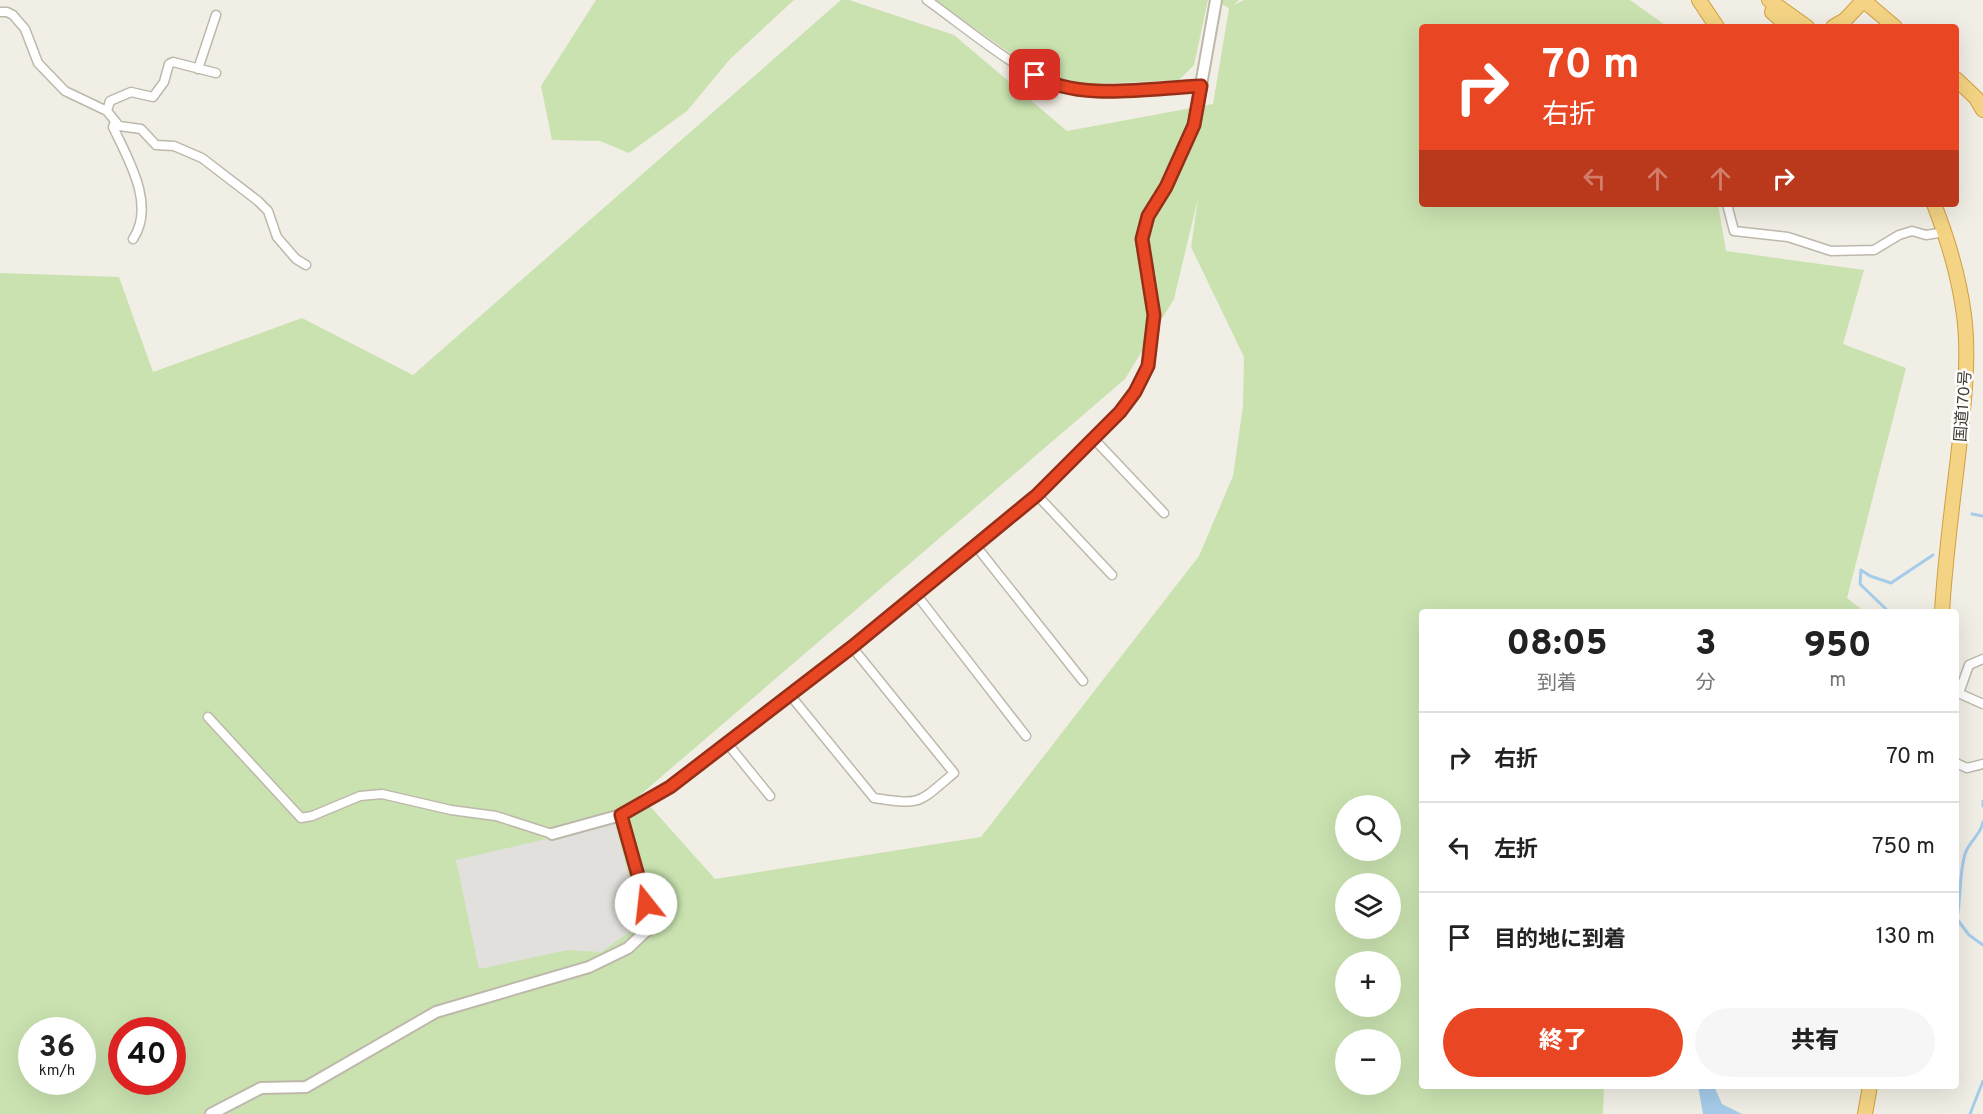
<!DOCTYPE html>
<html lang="ja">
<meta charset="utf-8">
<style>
body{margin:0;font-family:Overpass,"Noto Sans JP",sans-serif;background:#f6f6f6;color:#222;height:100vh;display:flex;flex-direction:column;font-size:22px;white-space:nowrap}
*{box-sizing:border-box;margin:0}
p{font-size:20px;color:#767676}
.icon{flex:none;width:33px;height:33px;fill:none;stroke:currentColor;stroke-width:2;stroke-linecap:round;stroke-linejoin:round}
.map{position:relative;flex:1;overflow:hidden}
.sheet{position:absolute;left:1419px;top:609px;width:540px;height:480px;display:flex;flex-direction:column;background:#fff;border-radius:6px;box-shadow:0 6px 24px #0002}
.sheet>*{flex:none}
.hud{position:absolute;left:1419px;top:24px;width:540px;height:183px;border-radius:6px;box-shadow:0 6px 24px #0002;background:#e94724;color:#fff;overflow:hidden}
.controls{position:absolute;left:1335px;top:795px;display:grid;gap:12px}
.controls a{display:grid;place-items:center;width:66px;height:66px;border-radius:50%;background:#fff;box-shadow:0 6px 24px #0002;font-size:30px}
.speed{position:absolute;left:18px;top:1017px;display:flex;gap:12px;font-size:30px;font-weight:700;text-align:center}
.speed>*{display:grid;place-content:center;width:78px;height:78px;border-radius:50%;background:#fff;box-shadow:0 6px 24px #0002;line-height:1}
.speed small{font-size:15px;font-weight:400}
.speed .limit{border:9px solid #d22;background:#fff;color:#111}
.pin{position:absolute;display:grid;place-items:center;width:51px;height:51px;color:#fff;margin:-26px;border-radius:12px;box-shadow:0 3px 9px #0006}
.me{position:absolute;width:66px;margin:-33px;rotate:344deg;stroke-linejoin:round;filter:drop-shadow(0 0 4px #0008)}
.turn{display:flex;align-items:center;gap:21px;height:126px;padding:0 24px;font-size:27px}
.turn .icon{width:78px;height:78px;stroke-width:2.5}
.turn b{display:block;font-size:42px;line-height:51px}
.lanes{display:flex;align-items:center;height:57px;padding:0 24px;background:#0003;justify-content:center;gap:30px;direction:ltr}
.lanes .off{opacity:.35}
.eta{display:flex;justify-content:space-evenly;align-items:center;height:102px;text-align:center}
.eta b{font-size:36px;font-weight:800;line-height:42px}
.action{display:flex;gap:12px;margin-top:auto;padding:12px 24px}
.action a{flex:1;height:69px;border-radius:36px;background:#e94724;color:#fff;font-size:24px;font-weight:800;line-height:69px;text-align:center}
.action a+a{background:#f6f6f6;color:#222}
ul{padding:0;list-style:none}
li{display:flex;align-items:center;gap:18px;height:90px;padding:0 24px;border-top:2px solid #e0e0e0}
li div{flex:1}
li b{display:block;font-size:22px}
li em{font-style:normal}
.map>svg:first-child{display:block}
.green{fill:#cae2b0;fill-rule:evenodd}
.parking{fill:#e2e0dd}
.water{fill:#a5ccea}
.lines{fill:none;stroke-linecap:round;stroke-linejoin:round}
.stream{stroke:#a5ccea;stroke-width:3}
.minor-casing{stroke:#beb8ab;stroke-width:11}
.tertiary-casing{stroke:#beb8ab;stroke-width:14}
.trunk-casing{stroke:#d09f3f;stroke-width:16}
.minor{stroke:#fff;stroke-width:8}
.tertiary{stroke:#fff;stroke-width:10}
.trunk{stroke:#f4d484;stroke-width:14}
.route-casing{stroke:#972e17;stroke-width:15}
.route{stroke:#e94724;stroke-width:10}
.labels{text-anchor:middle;stroke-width:5;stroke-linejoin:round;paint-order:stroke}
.street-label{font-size:16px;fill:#433e35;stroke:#fff}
</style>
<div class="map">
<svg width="1983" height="1114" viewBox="0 0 1983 1114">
<rect width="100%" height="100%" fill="#f1eee5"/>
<path class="green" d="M596 0H794L730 59 687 111 629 153 600 141 552 140 541 86Z
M841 0H849L954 35 1067 131 1213 104 1229 8 1214 0H1239L1234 5 1244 0H1630L1668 27H1422V204H1718L1726 251 1864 270 1843 344 1906 368 1847 598 1865 612H1422V1086H1604L1603 1114H0V273L119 277 153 372 302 318 413 375ZM1198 198 1191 247 1244 357 1243 406 1233 476 1199 556 981 837 715 879 640 795 1125 379 1174 299ZM1346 806H1390V850H1346ZM1346 884H1390V928H1346ZM1346 962H1390V1006H1346ZM32 1030H82V1082H32ZM122 1030H172V1082H122ZM1346 1040H1390V1084H1346Z
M935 0H1208L1194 65 1179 80 1076 85 1044 77Z"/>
<path class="parking" d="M615 823 641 924 601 952 568 950 479 969 456 860Z"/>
<path class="water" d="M1698 1086H1714L1722 1104 1742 1114H1703Z"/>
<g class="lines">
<path class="stream" d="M1972 514 1983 516
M1889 612 1860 584 1861 570 1870 576 1891 583 1933 555
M1983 801V806
M1983 822C1981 835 1969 841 1965 854 1959 875 1961 897 1957 919L1969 935 1983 945
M1970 1114 1983 1081"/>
<defs>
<path id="minor" d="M927 0C961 24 1022 75 1058 86 1095 98 1161 88 1201 86
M0 12H7L13 15 25 29 38 63 65 91 107 111 119 126 141 129 156 145 174 146 202 158 258 201 268 211 277 237 296 259 306 265
M198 69 216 15
M107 111 110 101 131 92 153 97 164 82 169 64 173 62 216 73
M115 122 113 127C128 159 156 205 133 239
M1727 204 1734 231 1788 237 1831 251 1874 250 1899 235 1912 231 1926 235 1945 232
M1093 438 1164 513
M1037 495 1112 575
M976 546 1083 681
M916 594 1026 736
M1956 692 1983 704
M1959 693 1969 665 1983 659
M790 695 874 798C922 805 917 804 954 773L852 647
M208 717 301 818 312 816 360 796 382 794 451 810 496 816 552 834
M727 743 770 796
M1956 763 1967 768 1983 764"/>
<path id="tertiary" d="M552 834 621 815 670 787 852 647 1037 495 1120 412 1135 392 1148 366 1154 315 1142 239 1148 216 1166 187 1194 125 1216 0
M211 1114 261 1088 306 1087 436 1012 589 967 628 948 647 930 646 904 621 815"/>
<path id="trunk" d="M1699 0 1717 27
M1769 0 1807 27
M1863 0 1895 27
M1772 12 1789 27
M1833 27 1845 20 1860 4 1866 3
M1956 79 1976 98 1983 110
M1934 204C1948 240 1959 276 1964 315 1970 361 1963 410 1958 457 1952 508 1945 560 1942 612
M1865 1114 1870 1086"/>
</defs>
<use href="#minor" class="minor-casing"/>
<use href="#tertiary" class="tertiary-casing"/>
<use href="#trunk" class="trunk-casing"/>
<use href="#minor" class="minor"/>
<use href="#tertiary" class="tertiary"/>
<use href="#trunk" class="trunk"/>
</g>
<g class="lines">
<defs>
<path id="route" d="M646 904 621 815 670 787 852 647 975 546 1037 495 1120 412 1135 392 1148 366 1154 315 1142 239 1148 216 1166 187 1194 125 1201 86C1151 88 1078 102 1035 75"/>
</defs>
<use href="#route" class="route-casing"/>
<use href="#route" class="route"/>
</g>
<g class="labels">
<g class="street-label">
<text transform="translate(1962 406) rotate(-86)" y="6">国道170号</text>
</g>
</g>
</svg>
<div class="controls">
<a><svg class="icon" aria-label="search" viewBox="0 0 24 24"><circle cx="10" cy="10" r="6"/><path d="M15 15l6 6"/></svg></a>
<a><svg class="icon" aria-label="layers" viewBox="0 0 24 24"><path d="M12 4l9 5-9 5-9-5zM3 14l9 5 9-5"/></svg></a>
<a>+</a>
<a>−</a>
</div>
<div class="speed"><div>36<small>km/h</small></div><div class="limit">40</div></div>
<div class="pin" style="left:1035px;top:75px;background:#d93025"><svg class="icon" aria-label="arrive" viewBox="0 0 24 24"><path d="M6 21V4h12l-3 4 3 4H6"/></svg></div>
<svg class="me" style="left:646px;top:904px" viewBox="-20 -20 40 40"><circle r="19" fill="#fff"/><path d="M0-13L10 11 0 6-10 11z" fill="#e94724"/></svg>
<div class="hud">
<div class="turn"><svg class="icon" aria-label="right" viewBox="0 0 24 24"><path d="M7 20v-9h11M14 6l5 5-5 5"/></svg><div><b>70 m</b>右折</div></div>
<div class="lanes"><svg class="icon off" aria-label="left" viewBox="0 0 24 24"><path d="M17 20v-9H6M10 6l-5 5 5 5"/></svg><svg class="icon off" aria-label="ahead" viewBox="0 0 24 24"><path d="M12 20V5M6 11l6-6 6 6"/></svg><svg class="icon off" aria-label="ahead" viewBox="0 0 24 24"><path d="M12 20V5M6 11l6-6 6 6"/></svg><svg class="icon" aria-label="right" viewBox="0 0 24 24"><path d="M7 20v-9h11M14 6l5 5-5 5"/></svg></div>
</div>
<section class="sheet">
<div class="eta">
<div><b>08:05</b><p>到着</p></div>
<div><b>3</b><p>分</p></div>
<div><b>950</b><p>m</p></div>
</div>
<ul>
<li><svg class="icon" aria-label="right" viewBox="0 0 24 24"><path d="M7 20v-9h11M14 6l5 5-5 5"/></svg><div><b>右折</b></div><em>70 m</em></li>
<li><svg class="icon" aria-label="left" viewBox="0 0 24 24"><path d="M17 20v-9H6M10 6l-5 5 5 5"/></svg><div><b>左折</b></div><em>750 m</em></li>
<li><svg class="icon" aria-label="arrive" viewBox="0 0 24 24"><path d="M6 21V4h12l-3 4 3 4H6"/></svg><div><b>目的地に到着</b></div><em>130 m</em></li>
</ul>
<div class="action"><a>終了</a><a>共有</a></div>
</section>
</div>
